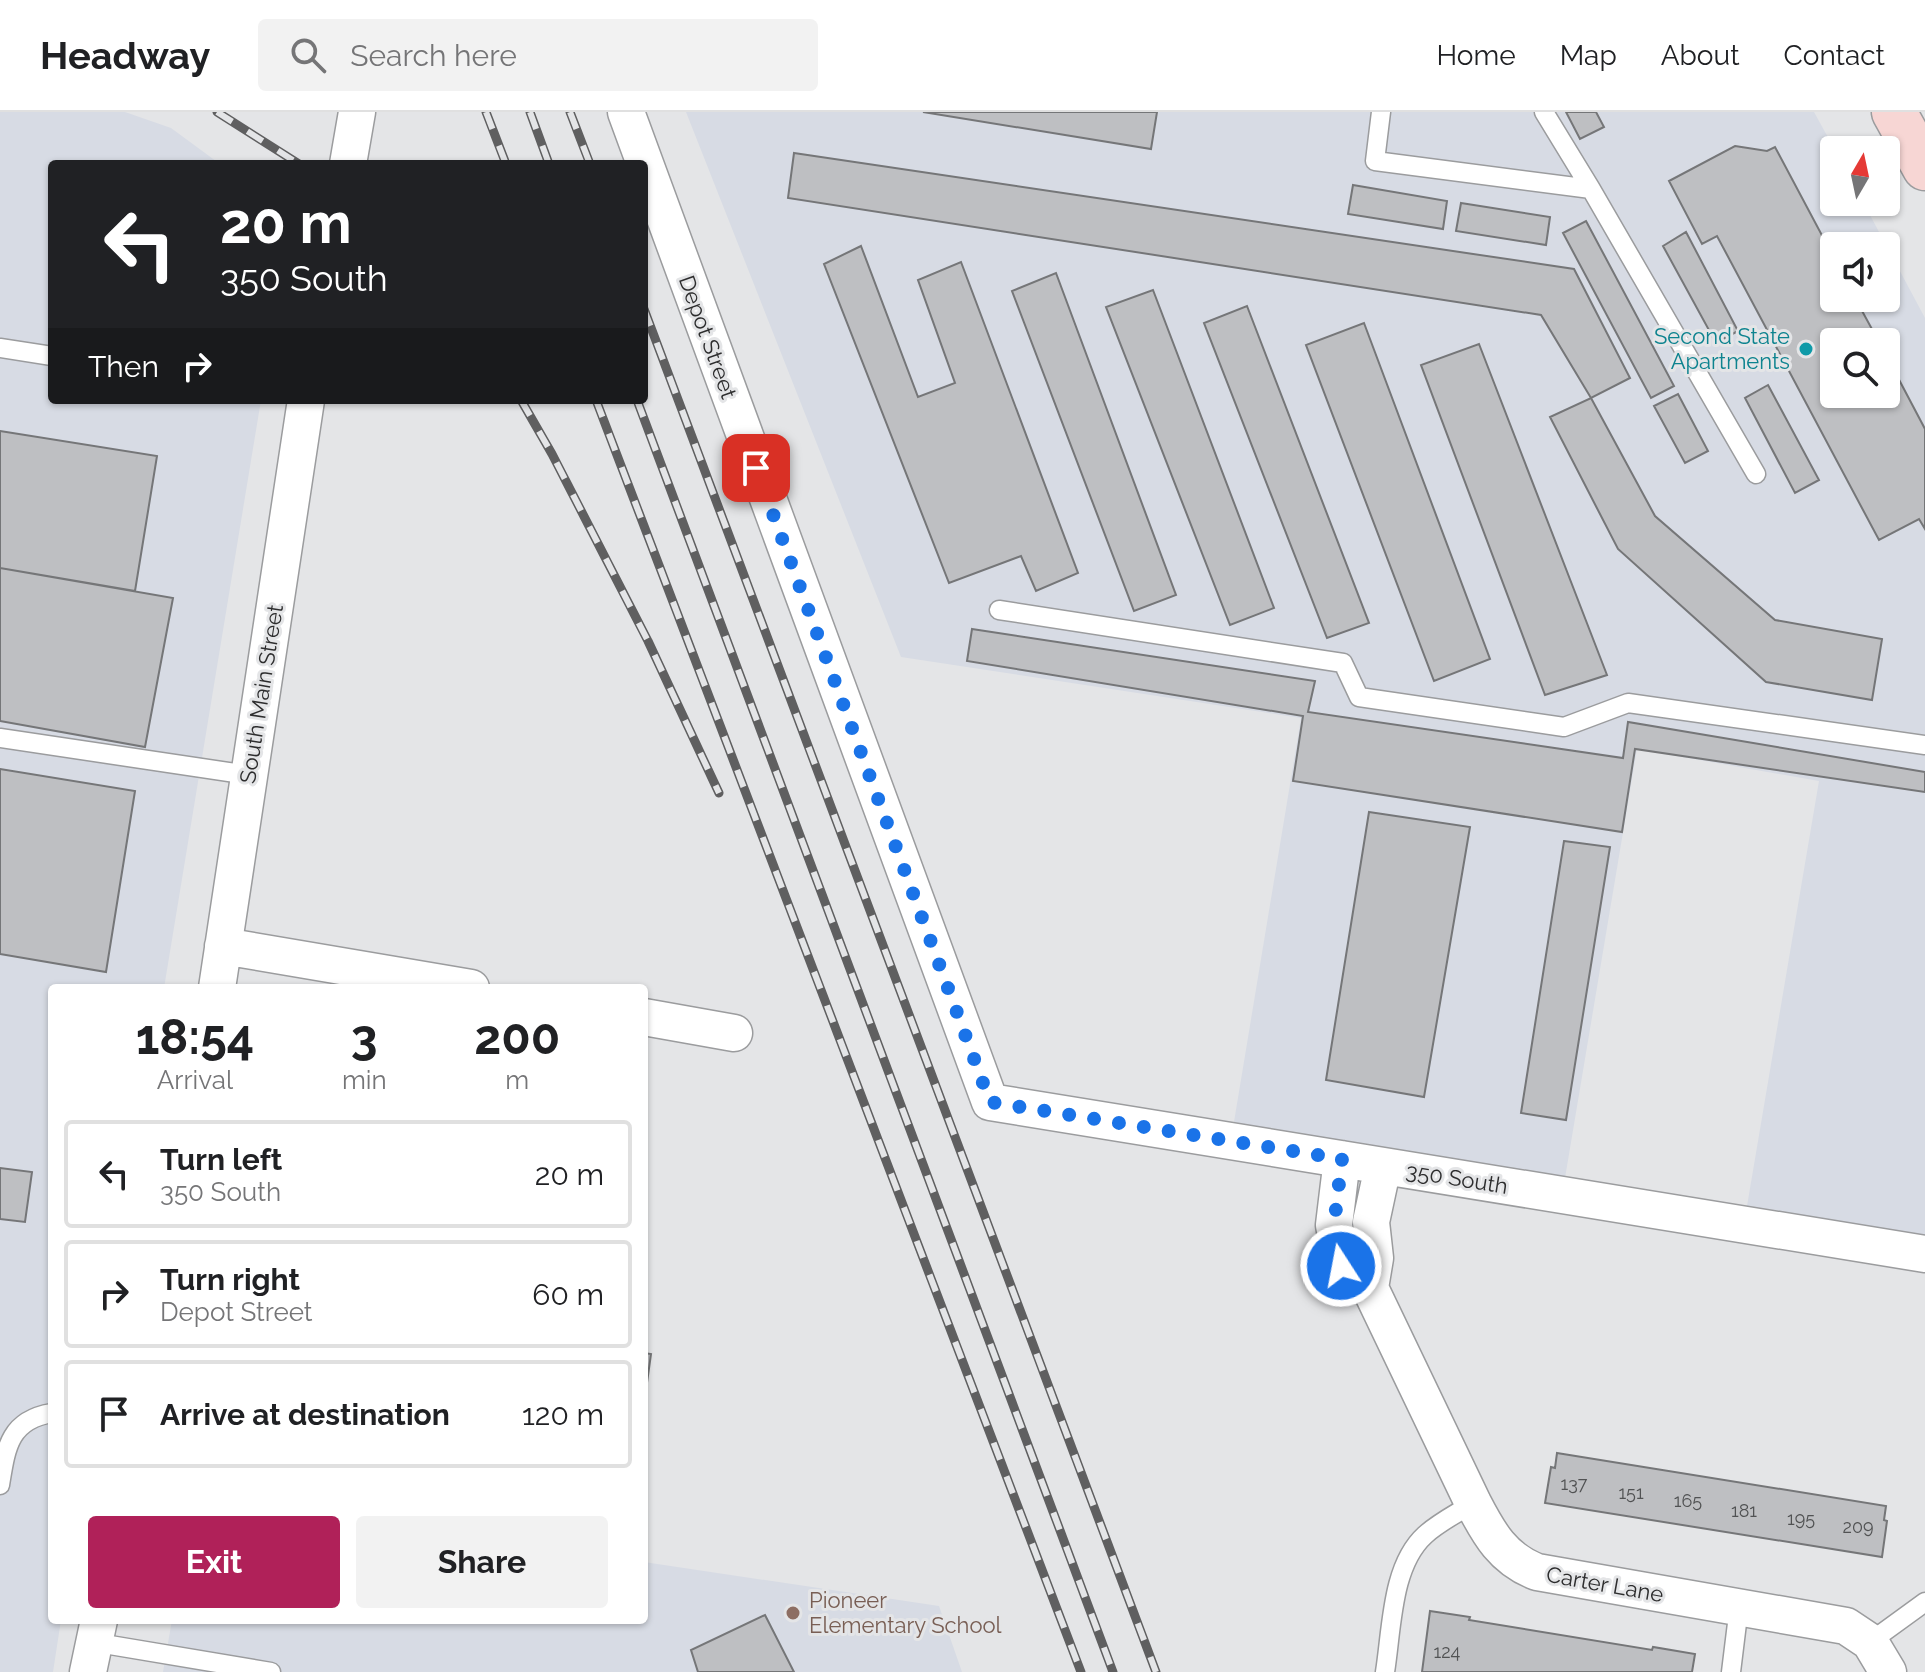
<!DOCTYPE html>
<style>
body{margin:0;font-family:Raleway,sans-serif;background:#f2f2f2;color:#202124;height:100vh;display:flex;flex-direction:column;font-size:30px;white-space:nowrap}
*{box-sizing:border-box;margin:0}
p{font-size:26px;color:#757577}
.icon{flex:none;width:44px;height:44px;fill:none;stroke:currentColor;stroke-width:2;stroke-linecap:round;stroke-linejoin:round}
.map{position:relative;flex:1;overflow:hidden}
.panel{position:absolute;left:48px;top:872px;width:600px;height:640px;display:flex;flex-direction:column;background:#fff;border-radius:8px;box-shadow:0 2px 6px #0004}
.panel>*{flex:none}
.guide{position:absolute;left:48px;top:48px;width:600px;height:244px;border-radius:8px;box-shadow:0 2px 6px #0004;background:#202124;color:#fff;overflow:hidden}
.needle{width:52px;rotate:9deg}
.buttons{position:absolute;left:1820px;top:24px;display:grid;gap:16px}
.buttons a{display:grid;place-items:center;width:80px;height:80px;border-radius:8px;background:#fff;box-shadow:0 2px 6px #0004;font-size:40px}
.pin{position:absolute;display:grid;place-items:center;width:68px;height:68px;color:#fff;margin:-34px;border-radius:16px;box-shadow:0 4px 12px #0006}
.me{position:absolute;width:88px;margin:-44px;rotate:349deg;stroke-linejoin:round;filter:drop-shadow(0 0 6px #0008)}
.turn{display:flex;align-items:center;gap:28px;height:168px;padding:0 40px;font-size:36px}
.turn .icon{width:104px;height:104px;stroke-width:2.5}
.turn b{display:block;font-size:56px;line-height:68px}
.then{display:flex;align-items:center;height:76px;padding:0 40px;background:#0003;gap:16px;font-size:30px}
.eta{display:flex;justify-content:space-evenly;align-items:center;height:136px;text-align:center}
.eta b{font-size:48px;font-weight:700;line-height:56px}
.primary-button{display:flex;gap:16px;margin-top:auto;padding:16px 40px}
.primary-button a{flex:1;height:92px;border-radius:8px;background:#b02159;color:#fff;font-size:32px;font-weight:700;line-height:92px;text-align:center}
.primary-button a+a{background:#f2f2f2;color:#202124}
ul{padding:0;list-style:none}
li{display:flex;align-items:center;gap:24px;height:108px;margin:0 16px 12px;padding:0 24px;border:4px solid #e0e0e0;border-radius:8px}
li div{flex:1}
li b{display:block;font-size:30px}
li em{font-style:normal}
header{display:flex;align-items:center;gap:48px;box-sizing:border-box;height:112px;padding:0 40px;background:#fff;border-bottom:2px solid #e0e0e0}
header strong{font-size:38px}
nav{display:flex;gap:44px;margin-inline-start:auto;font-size:28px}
.search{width:560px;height:72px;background:#f2f2f2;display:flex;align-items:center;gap:20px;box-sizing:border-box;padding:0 28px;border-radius:8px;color:#757577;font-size:30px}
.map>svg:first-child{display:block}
.built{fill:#d7dbe4;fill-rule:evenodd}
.building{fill:#bebfc2;stroke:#757678;stroke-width:2}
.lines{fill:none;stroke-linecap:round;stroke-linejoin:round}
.lane-casing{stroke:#9b9c9e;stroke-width:21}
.street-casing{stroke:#9b9c9e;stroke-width:39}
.secondary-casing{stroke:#9b9c9e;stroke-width:47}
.lane{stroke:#fff;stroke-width:18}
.street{stroke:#fff;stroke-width:36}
.secondary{stroke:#f7d6d4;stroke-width:44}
.rail-casing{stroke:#5f5f60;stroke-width:9}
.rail{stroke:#e4e5e7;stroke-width:6;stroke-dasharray:18;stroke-linecap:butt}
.route{stroke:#1a73e8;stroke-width:14;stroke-dasharray:0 25.2}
.culture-dot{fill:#0f9aa8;stroke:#e4e5e7;stroke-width:3}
.education-dot{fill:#8d6e63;stroke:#e4e5e7;stroke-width:3}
.labels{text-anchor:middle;stroke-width:6;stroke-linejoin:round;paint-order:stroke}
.number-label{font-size:18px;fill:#515253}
.culture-label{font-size:22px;fill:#0d838f;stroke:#e4e5e7;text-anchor:end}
.street-label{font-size:22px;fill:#2d2d2e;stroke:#e4e5e7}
.education-label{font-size:22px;fill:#785e54;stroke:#e4e5e7;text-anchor:start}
</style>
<header>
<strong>Headway</strong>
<div class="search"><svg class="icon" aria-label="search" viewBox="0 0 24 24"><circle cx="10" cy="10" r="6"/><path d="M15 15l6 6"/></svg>Search here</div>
<nav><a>Home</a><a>Map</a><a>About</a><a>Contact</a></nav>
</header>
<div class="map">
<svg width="1925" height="1560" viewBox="0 0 1925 1560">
<rect width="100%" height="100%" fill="#e4e5e7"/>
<path class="built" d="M0 0H125L171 16 220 52H52V288H261L164 876H52V1508H61L53 1560H0Z
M686 0H1814L1835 38 1834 90H1863L1925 206V1126L1746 1100 1819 669 1637 637 1564 1072 1232 1022 1301 606 901 545ZM1834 134H1886V186H1834ZM1834 230H1886V282H1834Z
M644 1450 939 1494 962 1560H163L172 1508H644Z"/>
<path class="building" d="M923 0H1157L1151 37Z
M1566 0H1596L1604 15 1580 27Z
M1735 34 1767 39 1775 35 1834 146V186H1855L1879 230H1834V282H1886V243L1925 317V417L1919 407 1879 428 1717 124 1702 132 1669 69Z
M794 41 1574 157 1630 266 1591 286 1541 203 788 86Z
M1353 73 1447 89 1443 117 1348 102Z
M1461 91 1550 105 1546 133 1456 119Z
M1586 109 1674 274 1651 286 1563 121Z
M1686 120 1738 219 1716 231 1663 134Z
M861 134 918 285 955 271 918 168 961 150 1078 461 1036 479 1021 444 949 471 824 152Z
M1056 161 1176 483 1134 499 1012 179Z
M1153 178 1274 496 1230 513 1106 195Z
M1247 194 1369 511 1327 526 1204 211Z
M1364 211 1490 547 1434 569 1306 233Z
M1479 232 1607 563 1545 583 1421 253Z
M1768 273 1819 368 1795 381 1745 286Z
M1678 282 1708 339 1685 351 1654 294Z
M1591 286 1655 404 1775 508 1882 527 1872 588 1766 570 1618 437 1550 305Z
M0 319 157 344 135 479 0 456Z
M0 456 173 486 145 635 0 609Z
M972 517 1315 569 1308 600 1623 646 1628 610 1925 660V680L1635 637 1622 720 1293 669 1303 604 967 549Z
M0 657 135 679 106 860 0 842Z
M1369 700 1470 715 1424 985 1326 968Z
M1564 729 1610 735 1566 1008 1521 1001Z
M0 1056 32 1060 25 1110 0 1107Z
M644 1241 651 1242 645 1285H644Z
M1557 1341 1886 1394 1884 1408 1887 1409 1882 1445 1545 1391 1551 1355 1555 1356Z
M1430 1499 1470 1505 1469 1508 1652 1538 1653 1535 1695 1542 1692 1560H1422Z
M765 1503 794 1560H698L691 1538Z"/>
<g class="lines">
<defs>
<path id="lane" d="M1381 0 1375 49 1591 77 1544 0
M1591 77 1756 362
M0 236 52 244
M999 498 1343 551 1359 585 1564 615 1628 591 1925 633
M0 626 249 663
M0 1373C6 1336 9 1308 52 1301
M92 1530 271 1560
M1870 1530 1925 1490
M1385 1560C1392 1517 1391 1454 1425 1423 1439 1410 1458 1401 1473 1391
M1731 1560 1739 1495"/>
<path id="street" d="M626 0 990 990 1925 1142
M348 52 357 0
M223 834 471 876
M217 876 306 288
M644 905 734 921
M1342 1047 1334 1113 1341 1154 1370 1176 1473 1391C1489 1422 1503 1447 1537 1460L1846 1514 1870 1530 1888 1560
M1370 1176 1375 1146 1371 1110 1383 1054
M88 1560 99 1508"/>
<path id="secondary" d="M1894 0 1925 56"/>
</defs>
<use href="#lane" class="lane-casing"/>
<use href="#street" class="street-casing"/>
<use href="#secondary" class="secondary-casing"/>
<use href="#lane" class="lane"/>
<use href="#street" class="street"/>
<use href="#secondary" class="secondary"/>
<defs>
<path id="rail" d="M217 0 299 52
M486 0 506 52
M530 0 549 52
M570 0 590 52
M644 197 1156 1560
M521 288 552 342 648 529 719 681
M596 288 1081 1560
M637 288 1113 1560"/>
</defs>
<use href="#rail" class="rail-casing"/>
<use href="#rail" class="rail"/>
</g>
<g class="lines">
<path class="route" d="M756 356 990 990 1342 1047 1334 1113 1341 1154"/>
</g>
<circle class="culture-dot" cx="1806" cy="237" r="8"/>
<circle class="education-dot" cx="793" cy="1501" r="8"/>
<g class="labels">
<g class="number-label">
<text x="1574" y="1378">137</text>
<text x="1631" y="1387">151</text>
<text x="1688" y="1395">165</text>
<text x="1744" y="1405">181</text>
<text x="1801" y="1413">195</text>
<text x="1858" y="1421">209</text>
<text x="1447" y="1546">124</text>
</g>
<g class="culture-label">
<text x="1790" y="232">Second State<tspan x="1790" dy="25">Apartments</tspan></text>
</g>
<g class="street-label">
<text transform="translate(708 225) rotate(70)" y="8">Depot Street</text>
<text transform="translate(261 582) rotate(-81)" y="8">South Main Street</text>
<text transform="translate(1457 1066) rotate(9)" y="8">350 South</text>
<text transform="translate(1605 1472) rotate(10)" y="8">Carter Lane</text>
</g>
<g class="education-label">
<text x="809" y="1496">Pioneer<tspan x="809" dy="25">Elementary School</tspan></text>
</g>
</g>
</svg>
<div class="buttons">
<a><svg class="needle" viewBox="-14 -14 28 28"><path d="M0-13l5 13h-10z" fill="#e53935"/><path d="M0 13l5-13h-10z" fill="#757577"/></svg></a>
<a><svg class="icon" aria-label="sound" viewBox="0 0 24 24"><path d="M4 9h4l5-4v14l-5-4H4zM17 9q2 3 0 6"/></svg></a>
<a><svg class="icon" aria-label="search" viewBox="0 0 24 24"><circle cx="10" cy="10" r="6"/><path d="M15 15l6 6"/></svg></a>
</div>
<div class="pin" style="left:756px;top:356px;background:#d93025"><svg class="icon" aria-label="arrive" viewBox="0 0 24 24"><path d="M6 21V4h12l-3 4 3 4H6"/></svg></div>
<svg class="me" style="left:1341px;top:1154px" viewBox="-20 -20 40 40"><circle r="17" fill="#1a73e8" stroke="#fff" stroke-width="3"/><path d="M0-11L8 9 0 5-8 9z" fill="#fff"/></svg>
<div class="guide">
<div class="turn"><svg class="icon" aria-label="left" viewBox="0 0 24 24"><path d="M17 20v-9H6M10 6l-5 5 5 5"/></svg><div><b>20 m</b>350 South</div></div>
<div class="then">Then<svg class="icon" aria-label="right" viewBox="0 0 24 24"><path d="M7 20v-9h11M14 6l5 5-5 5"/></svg></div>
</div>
<section class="panel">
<div class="eta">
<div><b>18:54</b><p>Arrival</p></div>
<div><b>3</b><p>min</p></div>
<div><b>200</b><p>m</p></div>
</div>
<ul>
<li><svg class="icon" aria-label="left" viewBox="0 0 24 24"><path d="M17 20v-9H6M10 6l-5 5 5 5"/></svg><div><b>Turn left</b><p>350 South</p></div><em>20 m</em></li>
<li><svg class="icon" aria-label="right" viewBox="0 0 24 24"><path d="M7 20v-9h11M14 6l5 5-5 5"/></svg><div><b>Turn right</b><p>Depot Street</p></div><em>60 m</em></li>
<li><svg class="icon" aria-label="arrive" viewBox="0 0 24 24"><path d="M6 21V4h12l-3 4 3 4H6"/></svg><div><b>Arrive at destination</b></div><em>120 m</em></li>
</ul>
<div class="primary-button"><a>Exit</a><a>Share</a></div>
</section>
</div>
